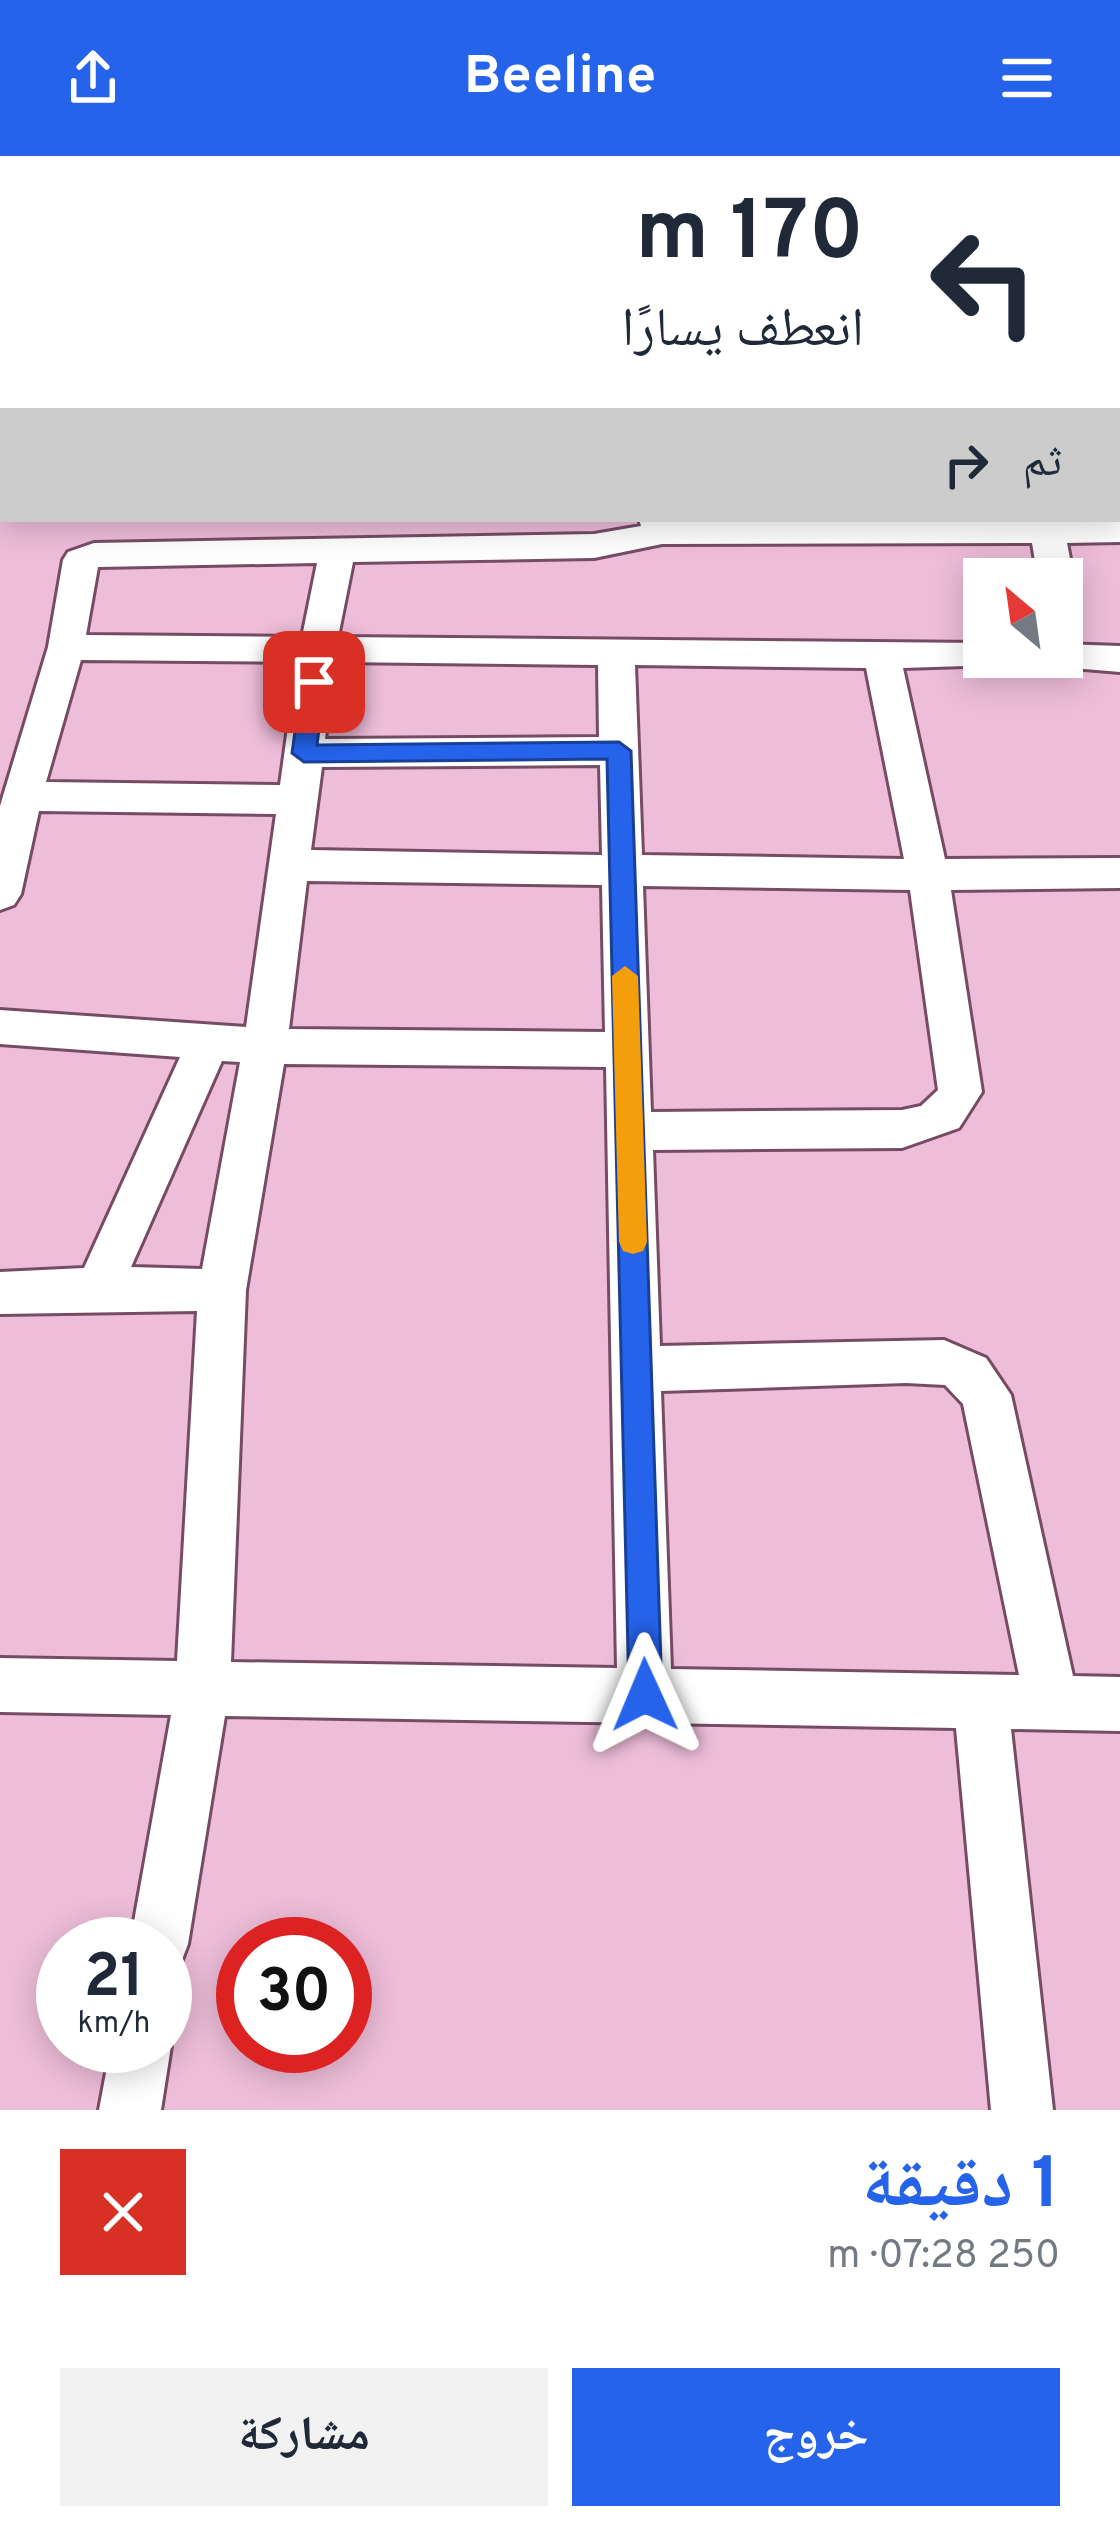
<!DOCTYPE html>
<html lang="ar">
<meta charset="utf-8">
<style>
body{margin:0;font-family:Overpass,"Noto Naskh Arabic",sans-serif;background:#f2f2f3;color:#1f2937;direction:rtl;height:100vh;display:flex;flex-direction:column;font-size:45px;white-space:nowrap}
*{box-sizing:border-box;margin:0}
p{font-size:39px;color:#747a83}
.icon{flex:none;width:66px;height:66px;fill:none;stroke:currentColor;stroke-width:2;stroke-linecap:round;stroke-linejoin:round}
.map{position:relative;height:1954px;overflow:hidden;direction:ltr}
.sheet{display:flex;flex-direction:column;background:#fff;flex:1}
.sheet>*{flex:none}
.top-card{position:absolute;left:0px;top:0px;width:1122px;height:366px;box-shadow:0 6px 30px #0003;direction:rtl;background:#fff;color:#1f2937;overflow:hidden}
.needle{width:78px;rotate:331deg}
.fabs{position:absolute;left:963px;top:402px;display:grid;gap:24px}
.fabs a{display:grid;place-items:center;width:120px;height:120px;border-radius:0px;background:#fff;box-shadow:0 6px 30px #0003;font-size:60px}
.speed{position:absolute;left:36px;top:1761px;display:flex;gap:24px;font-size:60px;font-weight:700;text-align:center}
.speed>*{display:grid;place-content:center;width:156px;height:156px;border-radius:50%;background:#fff;box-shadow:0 6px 30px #0003;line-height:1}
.speed small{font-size:30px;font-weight:400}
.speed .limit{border:18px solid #d22;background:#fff;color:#111}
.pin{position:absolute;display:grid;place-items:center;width:102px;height:102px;color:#fff;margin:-51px;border-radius:24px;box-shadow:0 6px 18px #0006}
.me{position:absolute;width:132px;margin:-66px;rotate:359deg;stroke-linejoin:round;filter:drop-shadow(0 0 9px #0008)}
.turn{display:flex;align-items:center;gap:42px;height:252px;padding:0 60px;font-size:54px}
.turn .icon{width:156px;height:156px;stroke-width:2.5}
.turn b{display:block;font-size:84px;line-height:102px}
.then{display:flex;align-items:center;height:114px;padding:0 60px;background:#0003;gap:24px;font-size:45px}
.round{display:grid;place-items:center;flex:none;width:126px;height:126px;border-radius:0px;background:#f2f2f3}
.summary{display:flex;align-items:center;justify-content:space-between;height:204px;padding:0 60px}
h1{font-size:72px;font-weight:700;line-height:90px;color:#2563eb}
.action{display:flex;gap:24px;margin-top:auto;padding:24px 60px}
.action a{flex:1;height:138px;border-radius:0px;background:#2563eb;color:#fff;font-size:48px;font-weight:700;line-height:138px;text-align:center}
.action a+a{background:#f2f2f3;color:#1f2937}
header{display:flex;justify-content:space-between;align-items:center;height:156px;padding:0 60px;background:#2563eb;color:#fff;font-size:54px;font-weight:700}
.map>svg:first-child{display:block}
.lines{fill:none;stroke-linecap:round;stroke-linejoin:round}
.minor-casing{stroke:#764c65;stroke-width:6}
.tertiary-casing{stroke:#764c65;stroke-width:6}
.minor{fill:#fff;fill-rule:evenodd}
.tertiary{fill:#fff;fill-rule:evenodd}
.route{fill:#2563eb;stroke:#184099;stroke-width:3}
.slow{fill:#f59e0b}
</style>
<header><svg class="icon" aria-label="menu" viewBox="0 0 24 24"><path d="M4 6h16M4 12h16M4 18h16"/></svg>Beeline<svg class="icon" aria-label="share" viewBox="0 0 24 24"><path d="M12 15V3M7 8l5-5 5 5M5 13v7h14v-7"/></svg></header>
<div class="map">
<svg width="1120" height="1954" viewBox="0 0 1120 1954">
<rect width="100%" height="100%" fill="#eebdd9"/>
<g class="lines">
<defs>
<path id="minor" d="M236 0H268L270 3H238Z
M486 0H518L520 3H488Z
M692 0H725L727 3H694Z
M1079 0H1109L1111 3H1081Z
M3 60V78L0 79V61Z
M1119 100H1120V118H1119Z
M1119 189H1120V209H1119Z
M3 296V319L0 320V297Z
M639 363 1120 364V386L1067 387 1074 423 1062 433V423H1038L1032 387 662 388 594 402 353 406 338 481 984 487V501H1002L997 509 903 512 945 703 1120 702V732L951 734 982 936 959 972 902 992 653 994 660 1190 944 1184 986 1202 1011 1239 1073 1520 1120 1521V1575L1011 1573 1053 1954H991L956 1572 225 1560 188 1788 180 1809 165 1815V1788H130L171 1559 0 1556V1502L177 1505 197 1155 0 1158V1116L84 1112 180 901 0 888V854L246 871 276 658 39 655 21 738 14 749 0 754V650L48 491 63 404 68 396 94 387 594 378 641 370ZM317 407 302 481 86 479 98 411ZM81 504 297 506 280 629 46 626ZM335 506 598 509 599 581 325 583ZM635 509 866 512 904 703 642 699ZM600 609 602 699 311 694 322 611ZM307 725 602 729 605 876 289 873ZM643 730 910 734 938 934 921 950 902 954 651 956ZM222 905 240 906 202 1113 131 1111ZM284 908 606 911 617 1512 231 1506 246 1134ZM906 1227 945 1229 963 1248 1019 1519 671 1513 661 1235Z
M1062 488 1120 490V516L1049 510 1043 501H1062Z
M165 1875 171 1890 161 1954H99L111 1890H165Z"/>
<path id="tertiary" d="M3 179V204L0 205V180Z"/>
</defs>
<use href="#minor" class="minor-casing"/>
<use href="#tertiary" class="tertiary-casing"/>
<use href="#minor" class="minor"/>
<use href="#tertiary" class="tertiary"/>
</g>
<path class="route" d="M314 519 325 526 317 589 619 586 631 595 662 1539 657 1551 645 1556 634 1551 629 1539 607 603 304 606 292 597 302 526Z"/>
<path class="slow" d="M625 810 638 820 647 1086 643 1095 633 1098 623 1095 619 1086 612 820Z"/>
</svg>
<div class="fabs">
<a><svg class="needle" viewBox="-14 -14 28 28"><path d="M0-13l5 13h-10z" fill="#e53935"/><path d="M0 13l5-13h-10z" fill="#747a83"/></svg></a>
</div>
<div class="speed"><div>21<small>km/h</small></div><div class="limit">30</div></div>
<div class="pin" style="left:314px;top:526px;background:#d93025"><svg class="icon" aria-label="arrive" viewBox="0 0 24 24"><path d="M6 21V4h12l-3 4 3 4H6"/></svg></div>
<svg class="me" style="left:645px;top:1539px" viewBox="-20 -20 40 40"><path d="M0-17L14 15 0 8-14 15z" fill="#2563eb" stroke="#fff" stroke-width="4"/></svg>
<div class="top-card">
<div class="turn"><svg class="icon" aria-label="left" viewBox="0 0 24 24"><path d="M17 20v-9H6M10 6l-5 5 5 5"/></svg><div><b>170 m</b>انعطف يسارًا</div></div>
<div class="then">ثم<svg class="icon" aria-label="right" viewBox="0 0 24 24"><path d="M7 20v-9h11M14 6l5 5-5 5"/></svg></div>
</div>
</div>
<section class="sheet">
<div class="summary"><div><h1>1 دقيقة</h1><p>250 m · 07:28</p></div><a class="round" style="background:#d93025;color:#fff"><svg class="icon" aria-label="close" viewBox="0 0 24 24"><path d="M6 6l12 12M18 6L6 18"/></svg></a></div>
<div class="action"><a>خروج</a><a>مشاركة</a></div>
</section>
